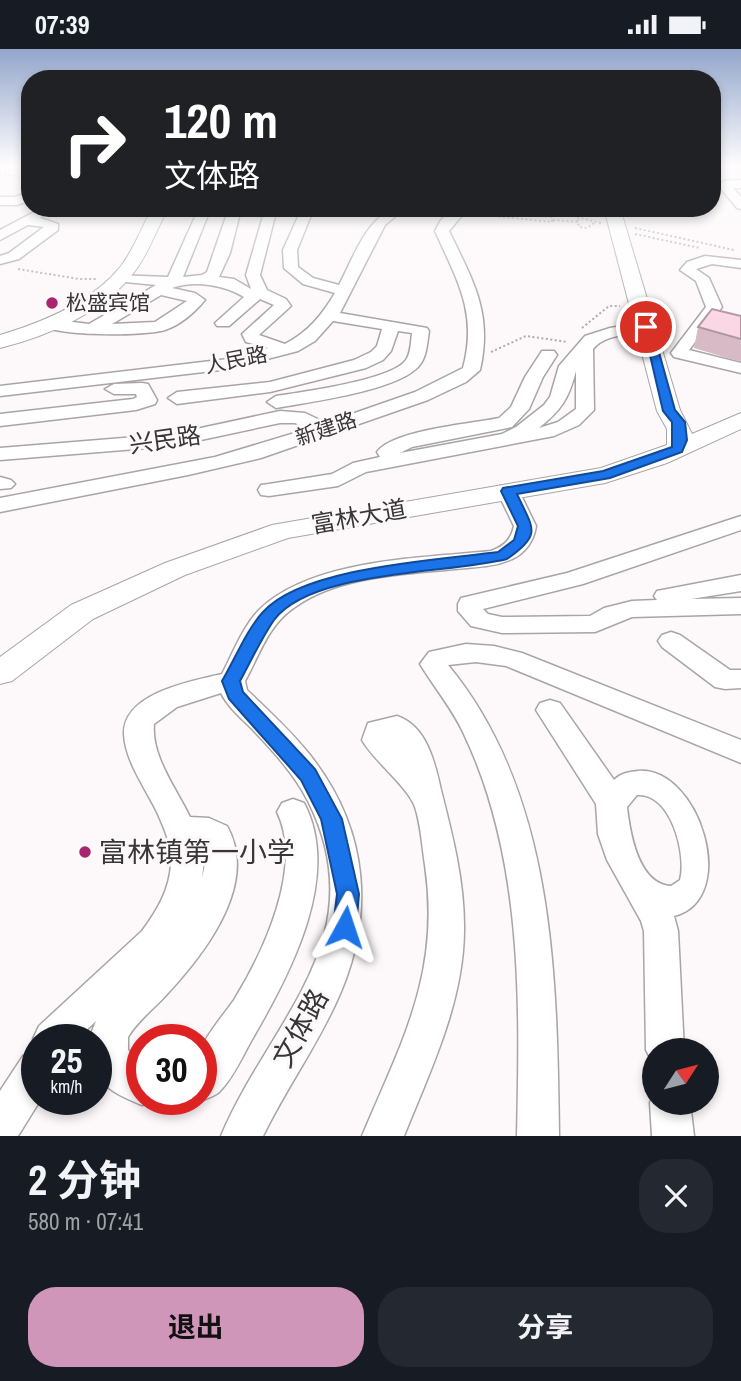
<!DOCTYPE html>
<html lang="zh">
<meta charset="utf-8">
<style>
body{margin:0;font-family:"Archivo Narrow","Noto Sans SC",sans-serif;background:#242831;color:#f1f3f6;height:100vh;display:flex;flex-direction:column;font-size:26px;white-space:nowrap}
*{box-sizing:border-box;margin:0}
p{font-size:23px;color:#9ea1a6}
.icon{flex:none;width:38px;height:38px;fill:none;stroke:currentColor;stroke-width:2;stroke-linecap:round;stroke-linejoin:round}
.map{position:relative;height:1087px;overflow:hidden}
.drawer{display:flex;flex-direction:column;background:#171b24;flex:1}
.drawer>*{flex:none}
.hud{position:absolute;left:21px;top:21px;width:700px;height:147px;border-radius:28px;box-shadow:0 4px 10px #0003;background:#202124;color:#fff;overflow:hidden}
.needle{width:46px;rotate:54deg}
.tools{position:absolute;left:642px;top:989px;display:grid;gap:14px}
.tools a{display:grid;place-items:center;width:77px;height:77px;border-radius:50%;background:#171b24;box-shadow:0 4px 10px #0003;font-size:35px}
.speed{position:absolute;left:21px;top:975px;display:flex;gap:14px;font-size:35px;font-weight:700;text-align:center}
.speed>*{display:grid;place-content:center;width:91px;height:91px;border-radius:50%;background:#171b24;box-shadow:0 4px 10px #0003;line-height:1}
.speed small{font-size:18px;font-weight:400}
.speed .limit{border:10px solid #d22;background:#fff;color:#111}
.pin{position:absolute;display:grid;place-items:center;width:60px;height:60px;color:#fff;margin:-30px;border:4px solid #fff;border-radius:50%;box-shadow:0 2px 7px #0007}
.me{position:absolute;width:77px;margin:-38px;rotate:5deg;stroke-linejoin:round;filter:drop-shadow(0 0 5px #0008)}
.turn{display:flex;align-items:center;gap:24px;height:147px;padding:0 28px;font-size:32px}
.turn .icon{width:91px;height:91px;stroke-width:2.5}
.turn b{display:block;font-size:49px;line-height:60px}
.round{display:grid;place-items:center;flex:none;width:74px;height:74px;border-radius:28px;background:#242831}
.head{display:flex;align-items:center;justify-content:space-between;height:119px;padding:0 28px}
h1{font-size:42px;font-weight:700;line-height:52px}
.cta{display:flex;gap:14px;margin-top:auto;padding:14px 28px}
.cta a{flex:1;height:80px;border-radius:28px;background:#d096ba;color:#111;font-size:28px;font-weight:700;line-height:80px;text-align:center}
.cta a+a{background:#242831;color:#f1f3f6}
.status{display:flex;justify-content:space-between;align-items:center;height:49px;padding:0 35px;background:#171b24;direction:ltr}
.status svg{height:19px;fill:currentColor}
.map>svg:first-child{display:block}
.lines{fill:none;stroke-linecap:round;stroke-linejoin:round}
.minor-casing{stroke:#a9a5a6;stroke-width:3}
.major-casing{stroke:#a9a5a6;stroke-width:2}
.path{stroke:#aeabac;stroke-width:2;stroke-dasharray:2 2.5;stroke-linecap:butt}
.minor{fill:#fff;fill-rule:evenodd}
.major{fill:#fff;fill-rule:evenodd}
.wall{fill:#d8b9c6}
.building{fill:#fbd7e6;stroke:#b096a1;stroke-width:2}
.route{fill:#1a73e8;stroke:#114b97;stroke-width:2}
.poi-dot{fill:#a82570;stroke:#fdf8fa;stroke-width:2.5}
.labels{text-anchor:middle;stroke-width:6;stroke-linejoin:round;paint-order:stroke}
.far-poi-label{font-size:21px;fill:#383737;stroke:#fdf8fa;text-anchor:start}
.far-street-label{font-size:21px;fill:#383737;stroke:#fdf8fa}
.street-label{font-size:24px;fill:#383737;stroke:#fdf8fa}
.near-poi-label{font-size:28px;fill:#383737;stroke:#fdf8fa;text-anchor:start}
.near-street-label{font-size:28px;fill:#383737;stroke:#fdf8fa}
</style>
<div class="status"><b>07:39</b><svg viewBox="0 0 49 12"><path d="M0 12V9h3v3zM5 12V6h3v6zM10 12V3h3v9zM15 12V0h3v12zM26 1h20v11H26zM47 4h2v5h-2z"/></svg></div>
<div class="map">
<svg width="741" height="1087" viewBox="0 0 741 1087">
<rect width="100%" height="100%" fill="#fdf8fa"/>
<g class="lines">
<defs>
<path id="minor" d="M741 131V139H733L741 148V160L737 159 718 136 724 132Z
M30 143V151L17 156H0V148H15Z
M199 159 210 161 183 228 202 226 207 223 229 159H270L275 167 260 226 267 241 286 250 291 257 259 286 285 295C308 283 322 266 335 244L303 235 284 219 283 201 302 159H314L297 201 298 218 313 229 339 236C354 208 369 159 405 159L385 176 340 264 427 279 429 282C427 294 427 309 418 318 395 342 310 353 276 359L267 353 276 347C302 343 392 331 406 311 411 304 411 292 412 284L398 282 391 302 383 311 366 319 270 343 177 355 168 349 177 343 270 333 354 311 371 303 377 297 382 280 333 272 315 292 298 302 229 320 0 347V337L228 310 268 299 246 293 242 285 274 256 260 250 229 277H217L215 274 244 248C224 236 195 231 172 239L195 244 205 251C195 263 180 276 165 281 147 287 53 288 41 275L49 270 89 275 156 236 115 232 113 229 115 226 168 228ZM240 164H260L263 167 246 226 251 240 234 230 219 228 230 204ZM161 246 187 252 155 273 112 275Z
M454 159H468L449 182C473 232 493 264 480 321L466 333 428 351 261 409 188 426 0 463V449L215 408 308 380 295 374H280L173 397 0 411V399L173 385 280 362 305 364 326 374 415 343 463 319C478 264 457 231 435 182L441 171Z
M38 161 44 165 40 169 58 175V181L19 210 0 215V207L9 204 44 178 28 176 0 191V181Z
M705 207 741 211V219L712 215 696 220 709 229 722 258 689 301 741 314V324L674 308 671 304 706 258 696 232 680 221 687 213Z
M646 273 654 278 652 281C633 286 606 284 593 300L594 361 579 376 554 387 366 423 338 437 269 447 261 446 258 441 261 436 269 435 332 425 353 414 380 408 377 403C393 381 471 375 499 369L511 358 525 328 542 302H554L557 306 543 328 529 360 512 378 412 398 400 404 502 385 516 378 544 356 550 348 559 317 585 287 610 279ZM576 322V360L558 373 539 379C562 360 568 351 576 322Z
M142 334 148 335 157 351 155 355 136 361 0 377V365L133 350 137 348 136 345H114L105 340 114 335Z
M0 428 11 431 15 435 11 439 0 440Z
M508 436 516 437 519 442 536 477C534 491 526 504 512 510 495 518 474 518 455 520 403 525 338 527 295 558 268 576 260 605 245 632L247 641C269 662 291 682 310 706 370 782 376 870 335 956 314 1001 285 1042 263 1087H221C269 972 377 890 308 752 294 725 273 702 252 680 241 669 228 658 221 644L177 658 154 675C151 707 176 739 190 768L209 769 227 777C259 834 206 903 168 944 155 959 138 971 128 988V1001L142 1015V1050H156L142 1056C102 1039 96 1035 96 990H89L96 972 77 990H37V999L33 990 39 977 142 882C157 862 170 840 171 814 172 796 164 779 157 763 146 740 125 712 124 685 123 644 192 632 222 625 233 604 243 577 260 560 313 510 422 509 491 502 504 497 511 491 514 477L497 442 500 437ZM201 794 205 797C206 808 205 818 202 829L204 812Z
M741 467V481L583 535 483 560 488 565 502 568 590 567 604 559 632 552 657 551 654 547 657 542 741 526V542L691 550 741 549V565L632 568 595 583 502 584 471 577 458 562V555L461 549 567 524Z
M671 583 680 586 730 621H741V639L725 640 715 638 662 598 658 592 662 586Z
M466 595 494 597 522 604 741 691V714L506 617 476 613 448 616C555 745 557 928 559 1087H517C520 951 523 808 463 683 451 658 434 638 420 615L429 603Z
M550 651 560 654 614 731C621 724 629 723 638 722 699 717 741 850 674 867L678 882 684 1001H654V1016L646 1001 644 882 641 872 607 811 598 785 596 755 536 661 540 654ZM637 746C671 743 687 806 680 831L671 837C638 835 630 784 627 758Z
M397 667C427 677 435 714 441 741 453 788 465 835 464 883 463 955 430 1022 404 1087H362C402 992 441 924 425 816 422 797 421 776 415 758 408 738 374 712 362 691L368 674Z
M293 750 304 754C342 826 291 923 254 987 244 1004 234 1028 220 1042 216 1047 207 1049 201 1052L197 1050H201C201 1036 197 1015 201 1001 205 987 225 964 234 951 263 904 304 818 277 763L282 754Z
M37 1002V1050H41L18 1087H0V1042L23 1007Z
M654 1043V1054H690L694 1087H652L650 1054Z"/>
<path id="major" d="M152 159H168C157 180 149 203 135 222 105 263 48 287 0 299V286C43 273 93 253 121 217 134 200 142 178 152 159Z
M604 159H620L680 361 692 385 741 364V380L667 414 605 434 288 489 185 526 93 570 12 632 0 635V608L71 556 165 514 272 476 601 419 667 396V380L657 362Z"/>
</defs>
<use href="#minor" class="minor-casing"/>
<use href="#major" class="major-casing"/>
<path class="path" d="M0 125 30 129
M412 160 440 162
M474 161 552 168V173L474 165
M553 171 578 173
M594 174 587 179 579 178 577 168 601 174
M635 179 734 201
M635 185 700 199
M18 220 79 230H98
M582 279 609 257H620
M491 303 526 287 568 293"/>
<use href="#minor" class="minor"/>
<use href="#major" class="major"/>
</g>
<path class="wall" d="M741 267V313L694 299 698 278Z"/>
<path class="building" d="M712 260 741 267V290L698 278Z"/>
<linearGradient id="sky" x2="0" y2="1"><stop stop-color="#93a6cb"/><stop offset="0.43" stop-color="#fefcfd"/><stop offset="1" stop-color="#fefcfd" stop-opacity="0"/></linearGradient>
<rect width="741" height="270" fill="url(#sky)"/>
<path class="route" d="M643 276 652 278 675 361 685 373 687 391 682 403 610 429 517 445C533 480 543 485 507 510 448 525 311 521 274 571 261 590 251 612 240 632L243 643 315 720 342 770 359 845 356 878 353 885 345 888 337 885 333 878 337 845 321 770 301 731 229 650 222 632C234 612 247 580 263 563 303 518 438 511 498 503L514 491 518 477 501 442 503 439 603 422 672 398V373L663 362Z"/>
<g class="poi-dot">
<circle cx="52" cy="254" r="7"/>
<circle cx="85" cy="803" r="7"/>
</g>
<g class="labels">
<g class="far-poi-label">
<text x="66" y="261">松盛宾馆</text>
</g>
<g class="far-street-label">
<text transform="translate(236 311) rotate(-11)" y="7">人民路</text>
<text transform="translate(326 380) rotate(-19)" y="7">新建路</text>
</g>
<g class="street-label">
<text transform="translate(165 391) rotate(-8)" y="8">兴民路</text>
<text transform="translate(359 468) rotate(-10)" y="8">富林大道</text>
</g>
<g class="near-poi-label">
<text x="99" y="813">富林镇第一小学</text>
</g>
<g class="near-street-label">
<text transform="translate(300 979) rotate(-61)" y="10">文体路</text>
</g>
</g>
</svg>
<div class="tools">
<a><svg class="needle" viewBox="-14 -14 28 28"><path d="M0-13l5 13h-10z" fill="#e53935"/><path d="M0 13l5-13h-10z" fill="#9ea1a6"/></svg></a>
</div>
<div class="speed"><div>25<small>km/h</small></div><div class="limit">30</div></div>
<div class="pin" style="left:646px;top:278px;background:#d93025"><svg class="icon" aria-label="arrive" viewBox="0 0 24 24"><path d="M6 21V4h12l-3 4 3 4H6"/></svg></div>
<svg class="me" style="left:345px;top:878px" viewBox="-20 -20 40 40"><path d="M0-17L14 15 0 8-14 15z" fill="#1a73e8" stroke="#fff" stroke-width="4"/></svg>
<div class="hud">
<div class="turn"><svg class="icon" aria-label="right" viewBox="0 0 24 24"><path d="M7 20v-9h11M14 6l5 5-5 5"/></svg><div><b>120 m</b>文体路</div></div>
</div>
</div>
<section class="drawer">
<div class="head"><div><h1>2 分钟</h1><p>580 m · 07:41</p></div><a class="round"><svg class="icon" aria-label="close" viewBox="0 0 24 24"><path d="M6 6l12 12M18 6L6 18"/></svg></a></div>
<div class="cta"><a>退出</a><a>分享</a></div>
</section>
